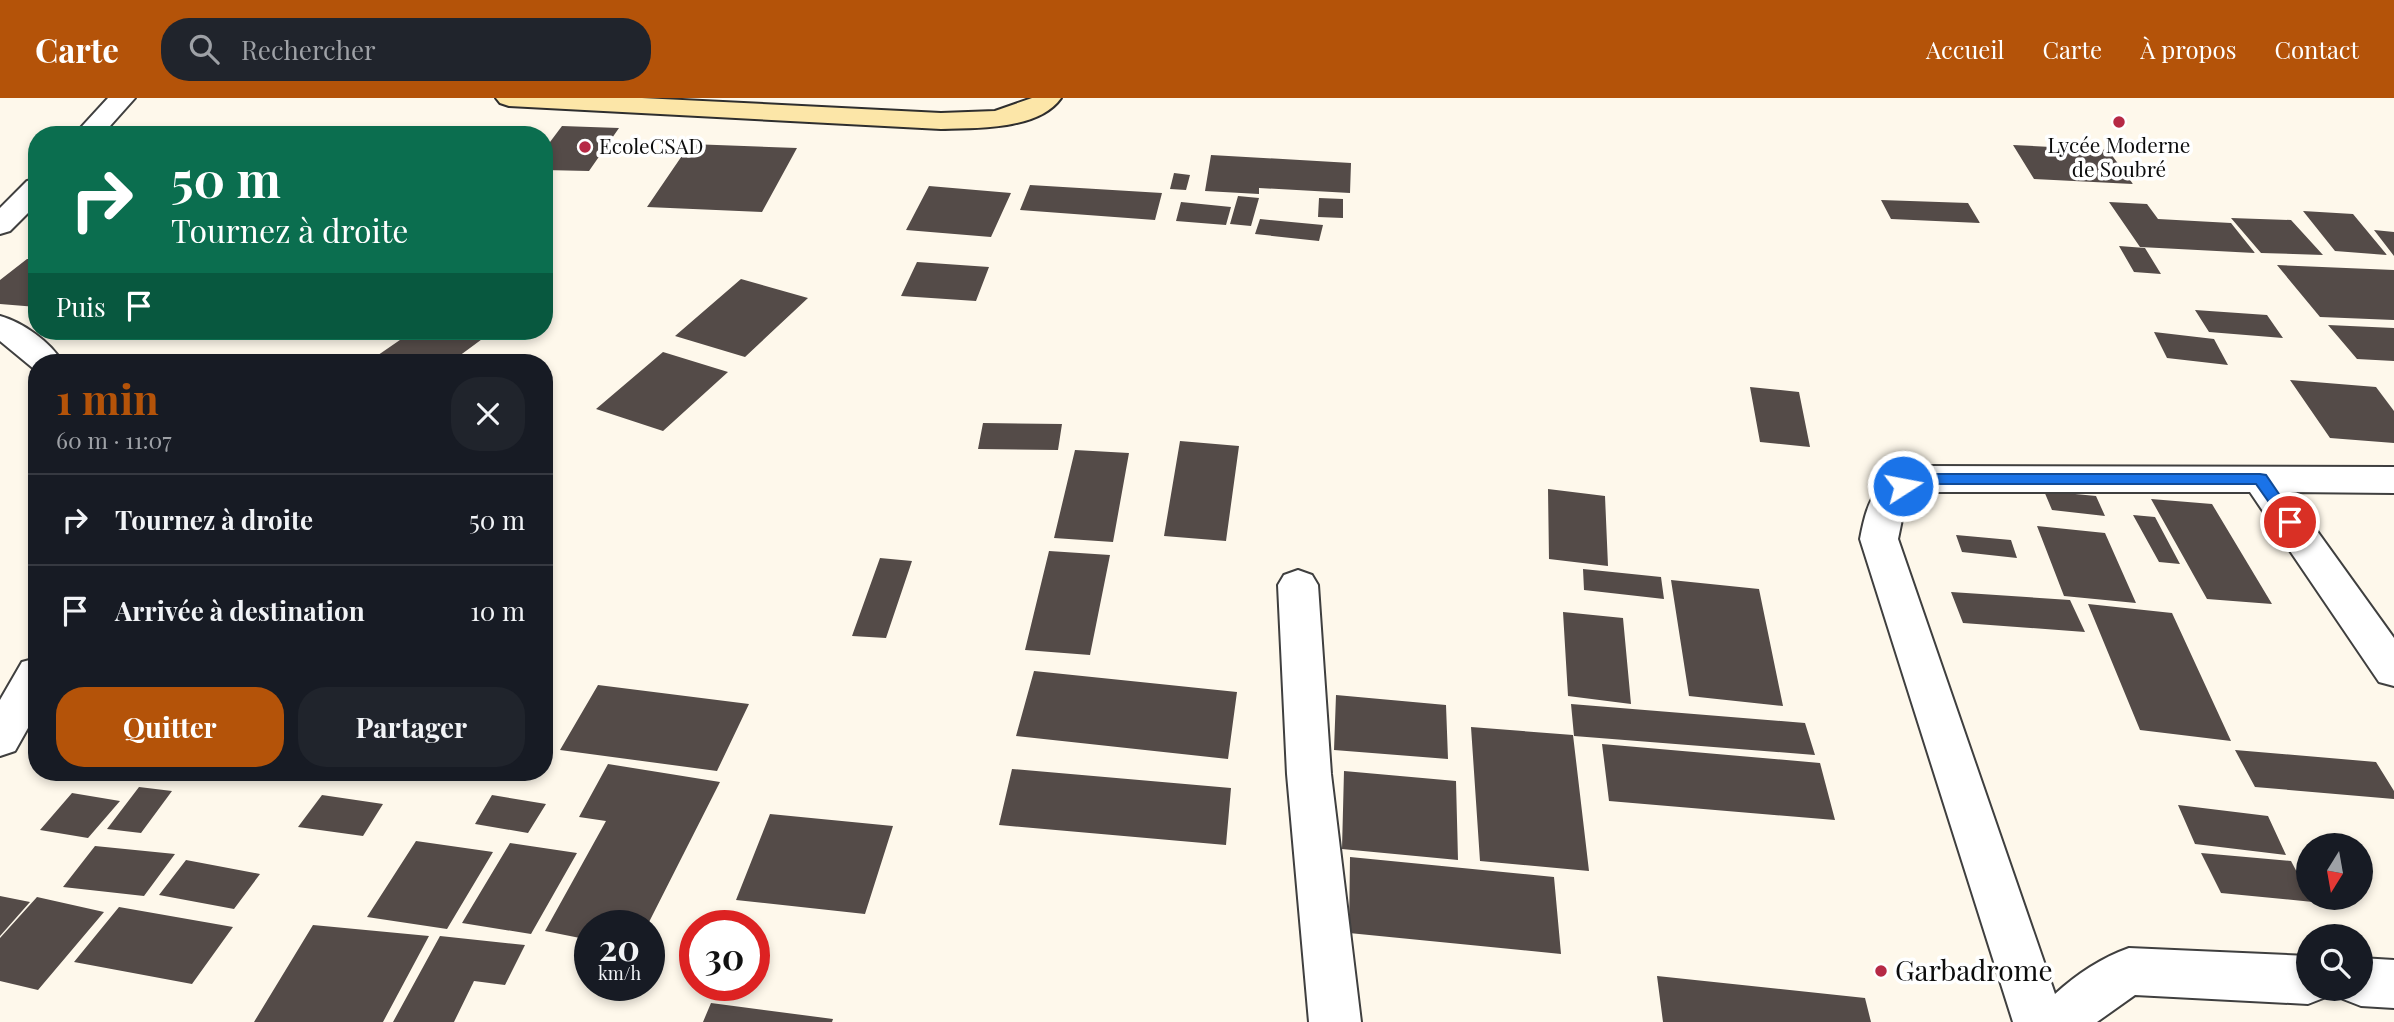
<!DOCTYPE html>
<html lang="fr">
<meta charset="utf-8">
<style>
body{margin:0;font-family:"Playfair Display",serif;background:#20242c;color:#f1f3f6;height:100vh;display:flex;flex-direction:column;font-size:26px;white-space:nowrap}
*{box-sizing:border-box;margin:0}
p{font-size:23px;color:#9ea1a6}
.icon{flex:none;width:38px;height:38px;fill:none;stroke:currentColor;stroke-width:2;stroke-linecap:round;stroke-linejoin:round}
.map{position:relative;flex:1;overflow:hidden}
.drawer{position:absolute;left:28px;top:256px;width:525px;height:427px;display:flex;flex-direction:column;background:#171b24;border-radius:28px;box-shadow:0 4px 10px #0003}
.drawer>*{flex:none}
.top-card{position:absolute;left:28px;top:28px;width:525px;height:214px;border-radius:28px;box-shadow:0 4px 10px #0003;background:#0b6e4f;color:#fff;overflow:hidden}
.needle{width:46px;rotate:191deg}
.fabs{position:absolute;left:2296px;top:735px;display:grid;gap:14px}
.fabs a{display:grid;place-items:center;width:77px;height:77px;border-radius:50%;background:#171b24;box-shadow:0 4px 10px #0003;font-size:35px}
.speed{position:absolute;left:574px;top:812px;display:flex;gap:14px;font-size:35px;font-weight:700;text-align:center}
.speed>*{display:grid;place-content:center;width:91px;height:91px;border-radius:50%;background:#171b24;box-shadow:0 4px 10px #0003;line-height:1}
.speed small{font-size:18px;font-weight:400}
.speed .limit{border:10px solid #d22;background:#fff;color:#111}
.pin{position:absolute;display:grid;place-items:center;width:60px;height:60px;color:#fff;margin:-30px;border:4px solid #fff;border-radius:50%;box-shadow:0 2px 7px #0007}
.me{position:absolute;width:77px;margin:-38px;rotate:79deg;stroke-linejoin:round;filter:drop-shadow(0 0 5px #0008)}
.turn{display:flex;align-items:center;gap:24px;height:147px;padding:0 28px;font-size:32px}
.turn .icon{width:91px;height:91px;stroke-width:2.5}
.turn b{display:block;font-size:49px;line-height:60px}
.then{display:flex;align-items:center;height:66px;padding:0 28px;background:#0003;gap:14px;font-size:26px}
.round{display:grid;place-items:center;flex:none;width:74px;height:74px;border-radius:28px;background:#20242c}
.overview{display:flex;align-items:center;justify-content:space-between;height:119px;padding:0 28px}
h1{font-size:42px;font-weight:700;line-height:52px;color:#b45309}
.primary-button{display:flex;gap:14px;margin-top:auto;padding:14px 28px}
.primary-button a{flex:1;height:80px;border-radius:28px;background:#b45309;color:#fff;font-size:28px;font-weight:700;line-height:80px;text-align:center}
.primary-button a+a{background:#20242c;color:#f1f3f6}
ul{padding:0;list-style:none}
li{display:flex;align-items:center;gap:21px;height:91px;padding:0 28px;border-top:2px solid #363941}
li div{flex:1}
li b{display:block;font-size:26px}
li em{font-style:normal}
header{display:flex;align-items:center;gap:42px;box-sizing:border-box;height:98px;padding:0 35px;background:#b45309;color:#fff}
header strong{font-size:33px}
nav{display:flex;gap:38px;margin-inline-start:auto;font-size:24px}
.search{width:490px;height:63px;background:#20242c;display:flex;align-items:center;gap:18px;box-sizing:border-box;padding:0 24px;border-radius:28px;color:#9ea1a6;font-size:26px}
.map>svg:first-child{display:block}
.building{fill:#544b48}
.lines{fill:none;stroke-linecap:round;stroke-linejoin:round}
.street-casing{stroke:#3f3f3f;stroke-width:4}
.secondary-casing{stroke:#2e2e2e;stroke-width:4}
.street{fill:#fff;fill-rule:evenodd}
.secondary{fill:#fce6a8;fill-rule:evenodd}
.route{fill:#1a73e8;stroke:#114b97;stroke-width:2}
.poi-dot{fill:#b62945;stroke:#fff;stroke-width:2.5}
.labels{text-anchor:middle;stroke-width:7;stroke-linejoin:round;paint-order:stroke}
.far-poi-label{font-size:21px;fill:#0c0c0c;stroke:#fff}
.near-poi-label{font-size:28px;fill:#0c0c0c;stroke:#fff;text-anchor:start}
</style>
<header>
<strong>Carte</strong>
<div class="search"><svg class="icon" aria-label="search" viewBox="0 0 24 24"><circle cx="10" cy="10" r="6"/><path d="M15 15l6 6"/></svg>Rechercher</div>
<nav><a>Accueil</a><a>Carte</a><a>À propos</a><a>Contact</a></nav>
</header>
<div class="map">
<svg width="2394" height="924" viewBox="0 0 2394 924">
<rect width="100%" height="100%" fill="#fef8eb"/>
<path class="building" d="M562 28 619 30 589 73 544 72V52Z
M690 46 797 50 762 114 647 109Z
M2013 47 2108 52 2133 86 2034 81Z
M1211 57 1351 65 1350 95 1259 90V96L1205 93Z
M1174 75 1190 77 1186 92 1170 91Z
M1030 87 1162 95 1155 122 1020 112Z
M929 88 1011 95 991 139 906 132Z
M1238 98 1259 100 1251 128 1230 126Z
M1319 100 1343 101V120L1318 119Z
M1881 102 1968 105 1980 125 1891 121Z
M1181 104 1231 109 1226 127 1176 123Z
M2109 104 2147 106 2158 121 2231 125 2255 155 2140 149Z
M2303 113 2353 116 2387 157 2335 153Z
M2231 120 2291 122 2323 157 2261 155Z
M1260 121 1323 127 1319 143 1255 136Z
M2374 132 2394 134V158Z
M2119 148 2145 150 2161 176 2134 174Z
M27 161H37V209L0 206V182Z
M917 164 989 169 976 203 901 198Z
M2277 167 2394 172V222L2320 219Z
M741 181 808 200 745 259 675 238Z
M2195 212 2267 217 2283 240 2209 234Z
M2328 227 2394 230V263L2357 261Z
M413 233H493L451 264H368Z
M2154 234 2214 241 2228 267 2167 260Z
M663 254 728 274 663 333 596 311Z
M2290 282 2376 289 2394 313V345L2330 340Z
M1750 289 1799 294 1810 349 1760 344Z
M983 325 1062 326 1058 352 978 351Z
M1180 343 1239 348 1226 443 1164 438Z
M1075 352 1129 355 1113 444 1054 440Z
M1548 391 1605 398 1608 468 1549 461Z
M2044 393 2096 398 2105 418 2052 412Z
M2151 401 2212 406 2272 506 2207 501Z
M2133 417 2155 419 2180 466 2159 464Z
M2037 428 2105 435 2136 505 2064 498Z
M1956 437 2011 442 2017 460 1962 454Z
M1049 453 1110 457 1090 557 1025 552Z
M880 460 912 463 886 540 852 538Z
M1583 471 1661 479 1664 501 1584 492Z
M1671 482 1759 491 1783 608 1689 598Z
M1951 494 2070 502 2085 534 1963 525Z
M2088 506 2172 515 2231 643 2140 632Z
M1563 514 1623 520 1631 606 1568 598Z
M1034 573 1237 594 1228 661 1016 638Z
M598 587 749 606 717 673 560 652Z
M1336 597 1446 607 1448 661 1334 652Z
M1571 606 1805 625 1815 657 1574 638Z
M1471 629 1573 637 1589 773 1480 763Z
M1602 646 1820 665 1835 722 1609 703Z
M2235 652 2376 664 2394 693V701L2255 689Z
M608 666 720 684 647 828H590V842L545 833 606 723 579 719Z
M1012 671 1231 690 1226 747 999 727Z
M1344 673 1456 683 1458 762 1342 751Z
M139 689 172 693 141 735 107 731Z
M72 695 120 703 88 740 40 732Z
M322 697 383 706 363 738 298 729Z
M492 697 546 706 528 735 475 726Z
M2178 707 2268 718 2286 757 2195 746Z
M770 716 893 728 865 816 736 802Z
M416 743 493 754 447 831 367 819Z
M510 745 577 755 531 836 462 825Z
M95 748 175 756 144 798 63 789Z
M2201 755 2291 763 2308 795V800L2313 804 2221 795Z
M1350 759 1554 779 1561 856 1349 835Z
M186 762 260 776 234 811 159 797Z
M0 798 30 804 0 838Z
M37 799 104 814 38 892 0 883V840Z
M119 809 233 829 192 886 74 864Z
M313 827 429 838 383 924H254Z
M440 838 525 847 505 887 474 883 454 924H393Z
M1657 878 1865 900 1871 924H1663Z
M711 905 833 921 832 924H703Z"/>
<g class="lines">
<defs>
<path id="street" d="M108 0H135L102 37H74Z
M37 81V106L10 133 0 136V110L27 83Z
M0 218C22 224 51 244 62 264H37V272L34 271 0 243Z
M1920 368 2394 369V395L2289 394 2394 540V588L2379 584 2250 394H1925L1905 407 1898 441 2055 896C2077 876 2101 860 2129 850L2308 858V891H2329L2326 899 2308 906 2135 897 2097 924H2013L1860 441C1868 399 1876 381 1920 368Z
M1298 472 1312 477 1318 487 1331 676 1361 924H1309L1287 676 1278 487 1284 477Z
M37 560V614L15 653 0 658V602L22 564Z
M2361 860 2394 862V910L2361 908 2343 901 2339 891H2361Z"/>
<path id="secondary" d="M496 0H642L941 15 995 13 1032 0H1061C1039 32 976 30 941 31L509 8 500 5Z"/>
</defs>
<use href="#street" class="street-casing"/>
<use href="#secondary" class="secondary-casing"/>
<use href="#street" class="street"/>
<use href="#secondary" class="secondary"/>
</g>
<path class="route" d="M1920 376H2260L2266 377 2298 424 2296 427H2285L2256 386H1922L1903 393 1895 388 1897 384Z"/>
<g class="poi-dot">
<circle cx="2119" cy="24" r="7"/>
<circle cx="585" cy="49" r="7"/>
<circle cx="1881" cy="873" r="7"/>
</g>
<g class="labels">
<g class="far-poi-label">
<text x="2119" y="55">Lycée Moderne<tspan x="2119" dy="24">de Soubré</tspan></text>
<text x="599" y="56" text-anchor="start">EcoleCSAD</text>
</g>
<g class="near-poi-label">
<text x="1895" y="883">Garbadrome</text>
</g>
</g>
</svg>
<div class="fabs">
<a><svg class="needle" viewBox="-14 -14 28 28"><path d="M0-13l5 13h-10z" fill="#e53935"/><path d="M0 13l5-13h-10z" fill="#9ea1a6"/></svg></a>
<a><svg class="icon" aria-label="search" viewBox="0 0 24 24"><circle cx="10" cy="10" r="6"/><path d="M15 15l6 6"/></svg></a>
</div>
<div class="speed"><div>20<small>km/h</small></div><div class="limit">30</div></div>
<div class="pin" style="left:2290px;top:424px;background:#d93025"><svg class="icon" aria-label="arrive" viewBox="0 0 24 24"><path d="M6 21V4h12l-3 4 3 4H6"/></svg></div>
<svg class="me" style="left:1903px;top:388px" viewBox="-20 -20 40 40"><circle r="17" fill="#1a73e8" stroke="#fff" stroke-width="3"/><path d="M0-11L8 9 0 5-8 9z" fill="#fff"/></svg>
<div class="top-card">
<div class="turn"><svg class="icon" aria-label="right" viewBox="0 0 24 24"><path d="M7 20v-9h11M14 6l5 5-5 5"/></svg><div><b>50 m</b>Tournez à droite</div></div>
<div class="then">Puis<svg class="icon" aria-label="arrive" viewBox="0 0 24 24"><path d="M6 21V4h12l-3 4 3 4H6"/></svg></div>
</div>
<section class="drawer">
<div class="overview"><div><h1>1 min</h1><p>60 m · 11:07</p></div><a class="round"><svg class="icon" aria-label="close" viewBox="0 0 24 24"><path d="M6 6l12 12M18 6L6 18"/></svg></a></div>
<ul>
<li><svg class="icon" aria-label="right" viewBox="0 0 24 24"><path d="M7 20v-9h11M14 6l5 5-5 5"/></svg><div><b>Tournez à droite</b></div><em>50 m</em></li>
<li><svg class="icon" aria-label="arrive" viewBox="0 0 24 24"><path d="M6 21V4h12l-3 4 3 4H6"/></svg><div><b>Arrivée à destination</b></div><em>10 m</em></li>
</ul>
<div class="primary-button"><a>Quitter</a><a>Partager</a></div>
</section>
</div>
